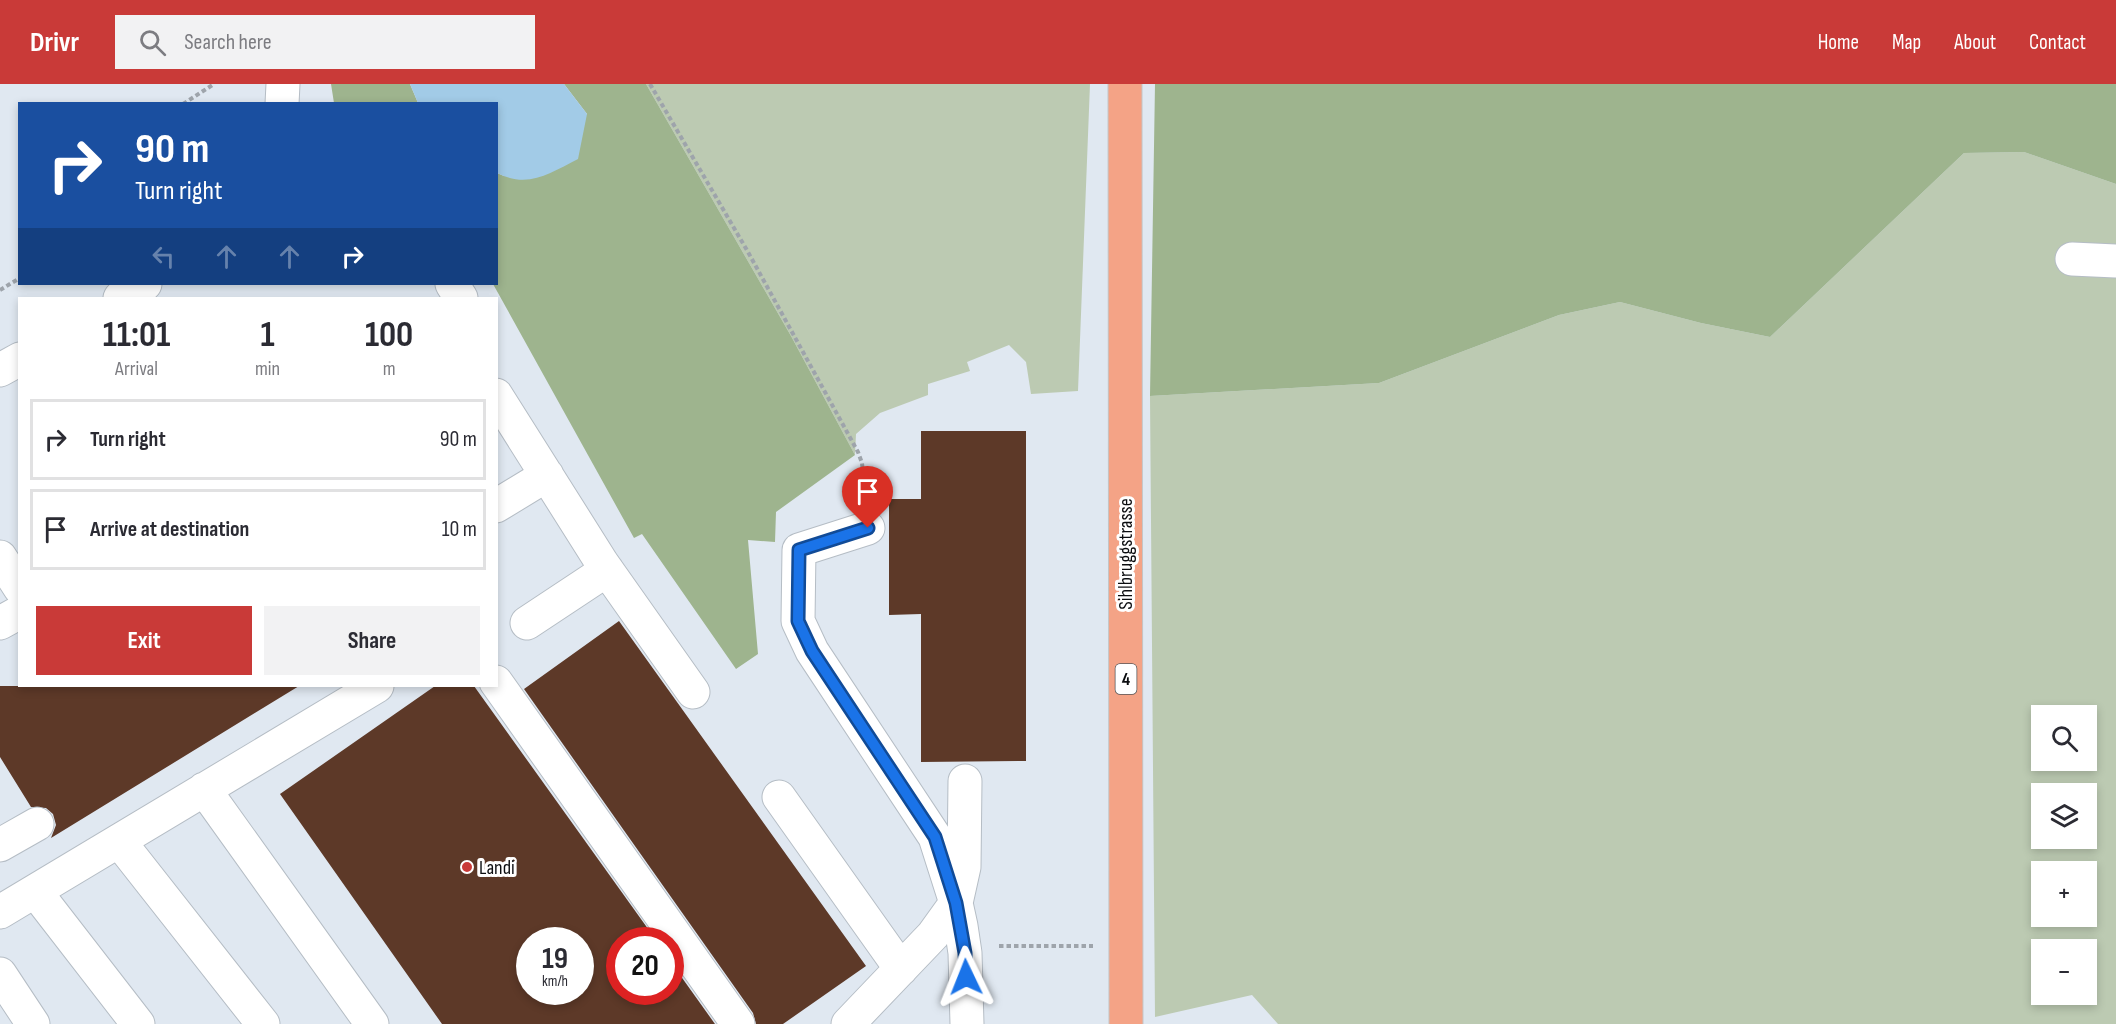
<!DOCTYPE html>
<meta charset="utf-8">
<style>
body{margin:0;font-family:"Sofia Sans Condensed",sans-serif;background:#f2f2f3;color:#2b2b33;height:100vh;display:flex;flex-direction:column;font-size:22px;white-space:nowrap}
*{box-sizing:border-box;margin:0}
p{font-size:20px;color:#7c7c81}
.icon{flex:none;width:33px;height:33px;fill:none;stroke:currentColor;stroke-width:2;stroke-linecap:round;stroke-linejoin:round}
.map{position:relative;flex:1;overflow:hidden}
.panel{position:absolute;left:18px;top:213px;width:480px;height:390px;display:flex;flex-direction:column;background:#fff;border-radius:0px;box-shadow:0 3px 9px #0003}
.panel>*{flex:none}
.hud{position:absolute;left:18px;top:18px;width:480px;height:183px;border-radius:0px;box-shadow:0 3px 9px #0003;background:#1a4fa0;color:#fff;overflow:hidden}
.controls{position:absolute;left:2031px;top:621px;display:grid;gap:12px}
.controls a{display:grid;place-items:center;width:66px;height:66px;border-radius:0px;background:#fff;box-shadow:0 3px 9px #0003;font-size:30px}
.speed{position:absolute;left:516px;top:843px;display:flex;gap:12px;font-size:30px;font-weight:700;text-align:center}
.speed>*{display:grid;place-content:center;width:78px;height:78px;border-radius:50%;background:#fff;box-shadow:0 3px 9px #0003;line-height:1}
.speed small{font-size:15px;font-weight:400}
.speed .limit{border:9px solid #d22;background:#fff;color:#111}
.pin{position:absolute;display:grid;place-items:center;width:51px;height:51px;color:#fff;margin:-62px -26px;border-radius:50% 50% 50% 0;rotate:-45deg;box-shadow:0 0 6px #0007}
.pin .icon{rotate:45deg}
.me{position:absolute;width:66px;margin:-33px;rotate:358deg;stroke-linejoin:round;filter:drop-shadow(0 0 4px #0008)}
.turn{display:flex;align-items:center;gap:21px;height:126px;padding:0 18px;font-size:27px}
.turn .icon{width:78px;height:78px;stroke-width:2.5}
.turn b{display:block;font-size:42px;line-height:51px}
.lanes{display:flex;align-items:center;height:57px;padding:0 18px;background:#0003;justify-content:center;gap:30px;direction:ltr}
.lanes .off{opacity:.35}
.eta{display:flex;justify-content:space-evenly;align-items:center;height:102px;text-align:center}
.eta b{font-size:36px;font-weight:700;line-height:42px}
.cta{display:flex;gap:12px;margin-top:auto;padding:12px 18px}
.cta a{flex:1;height:69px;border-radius:0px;background:#c93a38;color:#fff;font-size:24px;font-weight:700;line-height:69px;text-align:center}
.cta a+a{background:#f2f2f3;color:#2b2b33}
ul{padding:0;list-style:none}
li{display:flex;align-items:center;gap:18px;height:81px;margin:0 12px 9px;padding:0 6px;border:3px solid #e1e1e2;border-radius:0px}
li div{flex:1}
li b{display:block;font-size:22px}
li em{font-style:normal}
header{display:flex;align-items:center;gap:36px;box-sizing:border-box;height:84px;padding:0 30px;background:#c93a38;color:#fff}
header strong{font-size:28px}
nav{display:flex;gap:33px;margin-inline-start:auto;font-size:21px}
.search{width:420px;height:54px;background:#f2f2f3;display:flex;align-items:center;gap:15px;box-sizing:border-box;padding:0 21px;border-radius:0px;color:#7c7c81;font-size:22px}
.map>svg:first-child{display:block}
.green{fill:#bccab2;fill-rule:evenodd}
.forest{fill:#9eb48e}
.water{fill:#a2cbe7}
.building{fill:#5d3928;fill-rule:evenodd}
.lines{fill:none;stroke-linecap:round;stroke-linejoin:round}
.minor-casing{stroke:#b5bdc5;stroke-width:35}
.major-casing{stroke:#c4c5c6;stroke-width:35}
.path{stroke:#9ea4ab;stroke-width:4;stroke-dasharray:4.5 3;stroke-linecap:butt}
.minor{stroke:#fff;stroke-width:33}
.major{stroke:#f4a386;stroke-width:33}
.route-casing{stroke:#114b97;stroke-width:15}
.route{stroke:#1a73e8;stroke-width:10}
.poi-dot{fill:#c93a38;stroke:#fff;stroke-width:2}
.labels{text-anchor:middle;stroke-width:6;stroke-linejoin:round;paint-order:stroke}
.shield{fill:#fff;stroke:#545658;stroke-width:1.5}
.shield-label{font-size:18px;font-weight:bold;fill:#0b0d10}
.street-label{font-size:20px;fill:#0b0d10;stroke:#fff}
.poi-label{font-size:20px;fill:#0b0d10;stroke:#fff;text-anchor:start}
</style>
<header>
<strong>Drivr</strong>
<div class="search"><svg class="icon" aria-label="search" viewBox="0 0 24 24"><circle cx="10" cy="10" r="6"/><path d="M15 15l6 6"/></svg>Search here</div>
<nav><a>Home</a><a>Map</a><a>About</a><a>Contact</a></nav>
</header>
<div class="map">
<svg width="2116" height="940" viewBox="0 0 2116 940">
<rect width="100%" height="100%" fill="#e0e8f1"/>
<path class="green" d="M646 0H1090L1078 307 1031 310 1026 278 1009 261 967 278 970 287 928 300V311L880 329 856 350 855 371 791 252Z
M2024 68 2116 100V940H1278L1252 911 1155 933 1150 312 1379 299 1559 231 1620 218 1701 239 1770 253 1964 69ZM2042 632H2086V676H2042ZM2042 710H2086V754H2042ZM2042 788H2086V832H2042ZM2042 866H2086V910H2042Z"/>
<path class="forest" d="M331 0H410L418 19H334Z
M564 0H646L791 252 855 371 776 428 775 458 748 456 758 570 736 585 642 450 634 454 493 200H496L497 89 504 92 587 30Z
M1155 0H2116V100L2024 68 1964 69 1770 253 1701 239 1620 218 1559 231 1379 299 1150 312Z"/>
<path class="water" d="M410 0H564L587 30 578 75C550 89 529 105 497 89L496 20 418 19Z"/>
<path class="building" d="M921 347H1026V677L921 678V530L889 531V415H921Z
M619 537 866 882 783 940H756L753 929 524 605Z
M0 602H299L51 754 56 741 53 730 46 724 31 723 0 673Z
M435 602H474L656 856H620V908H670V877L715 940H442L280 710ZM530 856H580V908H530Z"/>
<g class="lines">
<defs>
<path id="minor" d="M282 20 283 0
M2072 175 2116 177
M452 200 461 214
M120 214 145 200
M0 286 20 275
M496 311 602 479 693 608
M496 422 547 391
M868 444 799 466 798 537 812 567 935 753 956 819 961 842 965 869 967 940
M0 473 20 504
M0 539 20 528
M527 539 607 486
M496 598 738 940
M204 705 372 940
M779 713 901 885
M119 757 263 940
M0 761 37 740
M35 807 138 940
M0 828 377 602
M0 890 33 940
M848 940 933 851 956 819 964 783 965 697"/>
<path id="major" d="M1125 0 1126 940"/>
</defs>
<use href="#minor" class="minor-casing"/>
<use href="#major" class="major-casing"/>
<path class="path" d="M650 0 748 168 858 368 862 379 865 411
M183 20 214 0
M0 206 20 194
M999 862H1093"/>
<use href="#minor" class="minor"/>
<use href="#major" class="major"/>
</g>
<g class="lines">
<defs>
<path id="route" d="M868 444 799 466 798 537 812 567 935 753 956 819 965 869 966 893"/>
</defs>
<use href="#route" class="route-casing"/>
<use href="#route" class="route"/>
</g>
<circle class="poi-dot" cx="467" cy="783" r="6"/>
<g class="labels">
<rect class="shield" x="1115.5" y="580" width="21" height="30" rx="4.5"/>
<g class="shield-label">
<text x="1126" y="601">4</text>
</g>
<g class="street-label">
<text transform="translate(1125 470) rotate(-90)" y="7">Sihlbruggstrasse</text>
</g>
<g class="poi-label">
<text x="479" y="790">Landi</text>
</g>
</g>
</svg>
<div class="controls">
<a><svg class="icon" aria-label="search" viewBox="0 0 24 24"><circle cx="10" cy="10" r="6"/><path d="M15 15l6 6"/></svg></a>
<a><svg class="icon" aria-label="layers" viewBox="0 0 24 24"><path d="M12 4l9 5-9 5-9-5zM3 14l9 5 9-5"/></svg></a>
<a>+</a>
<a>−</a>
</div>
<div class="speed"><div>19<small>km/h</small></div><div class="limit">20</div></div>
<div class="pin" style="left:868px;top:444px;background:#d93025"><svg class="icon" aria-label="arrive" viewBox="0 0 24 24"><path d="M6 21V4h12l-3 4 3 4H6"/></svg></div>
<svg class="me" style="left:966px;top:893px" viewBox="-20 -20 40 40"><path d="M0-17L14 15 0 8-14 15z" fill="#1a73e8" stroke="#fff" stroke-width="4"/></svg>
<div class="hud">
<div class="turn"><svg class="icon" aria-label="right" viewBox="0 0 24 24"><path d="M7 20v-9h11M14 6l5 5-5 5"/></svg><div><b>90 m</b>Turn right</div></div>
<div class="lanes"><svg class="icon off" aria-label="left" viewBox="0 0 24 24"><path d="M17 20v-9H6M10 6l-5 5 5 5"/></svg><svg class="icon off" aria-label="ahead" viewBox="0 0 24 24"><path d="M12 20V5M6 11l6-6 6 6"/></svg><svg class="icon off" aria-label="ahead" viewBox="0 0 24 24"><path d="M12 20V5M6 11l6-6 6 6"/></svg><svg class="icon" aria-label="right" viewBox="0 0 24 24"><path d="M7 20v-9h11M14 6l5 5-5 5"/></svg></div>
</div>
<section class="panel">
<div class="eta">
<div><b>11:01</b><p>Arrival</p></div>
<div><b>1</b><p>min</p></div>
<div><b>100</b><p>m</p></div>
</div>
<ul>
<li><svg class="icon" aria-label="right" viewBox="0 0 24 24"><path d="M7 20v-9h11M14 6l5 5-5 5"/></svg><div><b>Turn right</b></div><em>90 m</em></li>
<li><svg class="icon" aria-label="arrive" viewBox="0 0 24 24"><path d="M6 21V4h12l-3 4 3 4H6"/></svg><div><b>Arrive at destination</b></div><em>10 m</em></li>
</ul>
<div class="cta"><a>Exit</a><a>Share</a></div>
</section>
</div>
